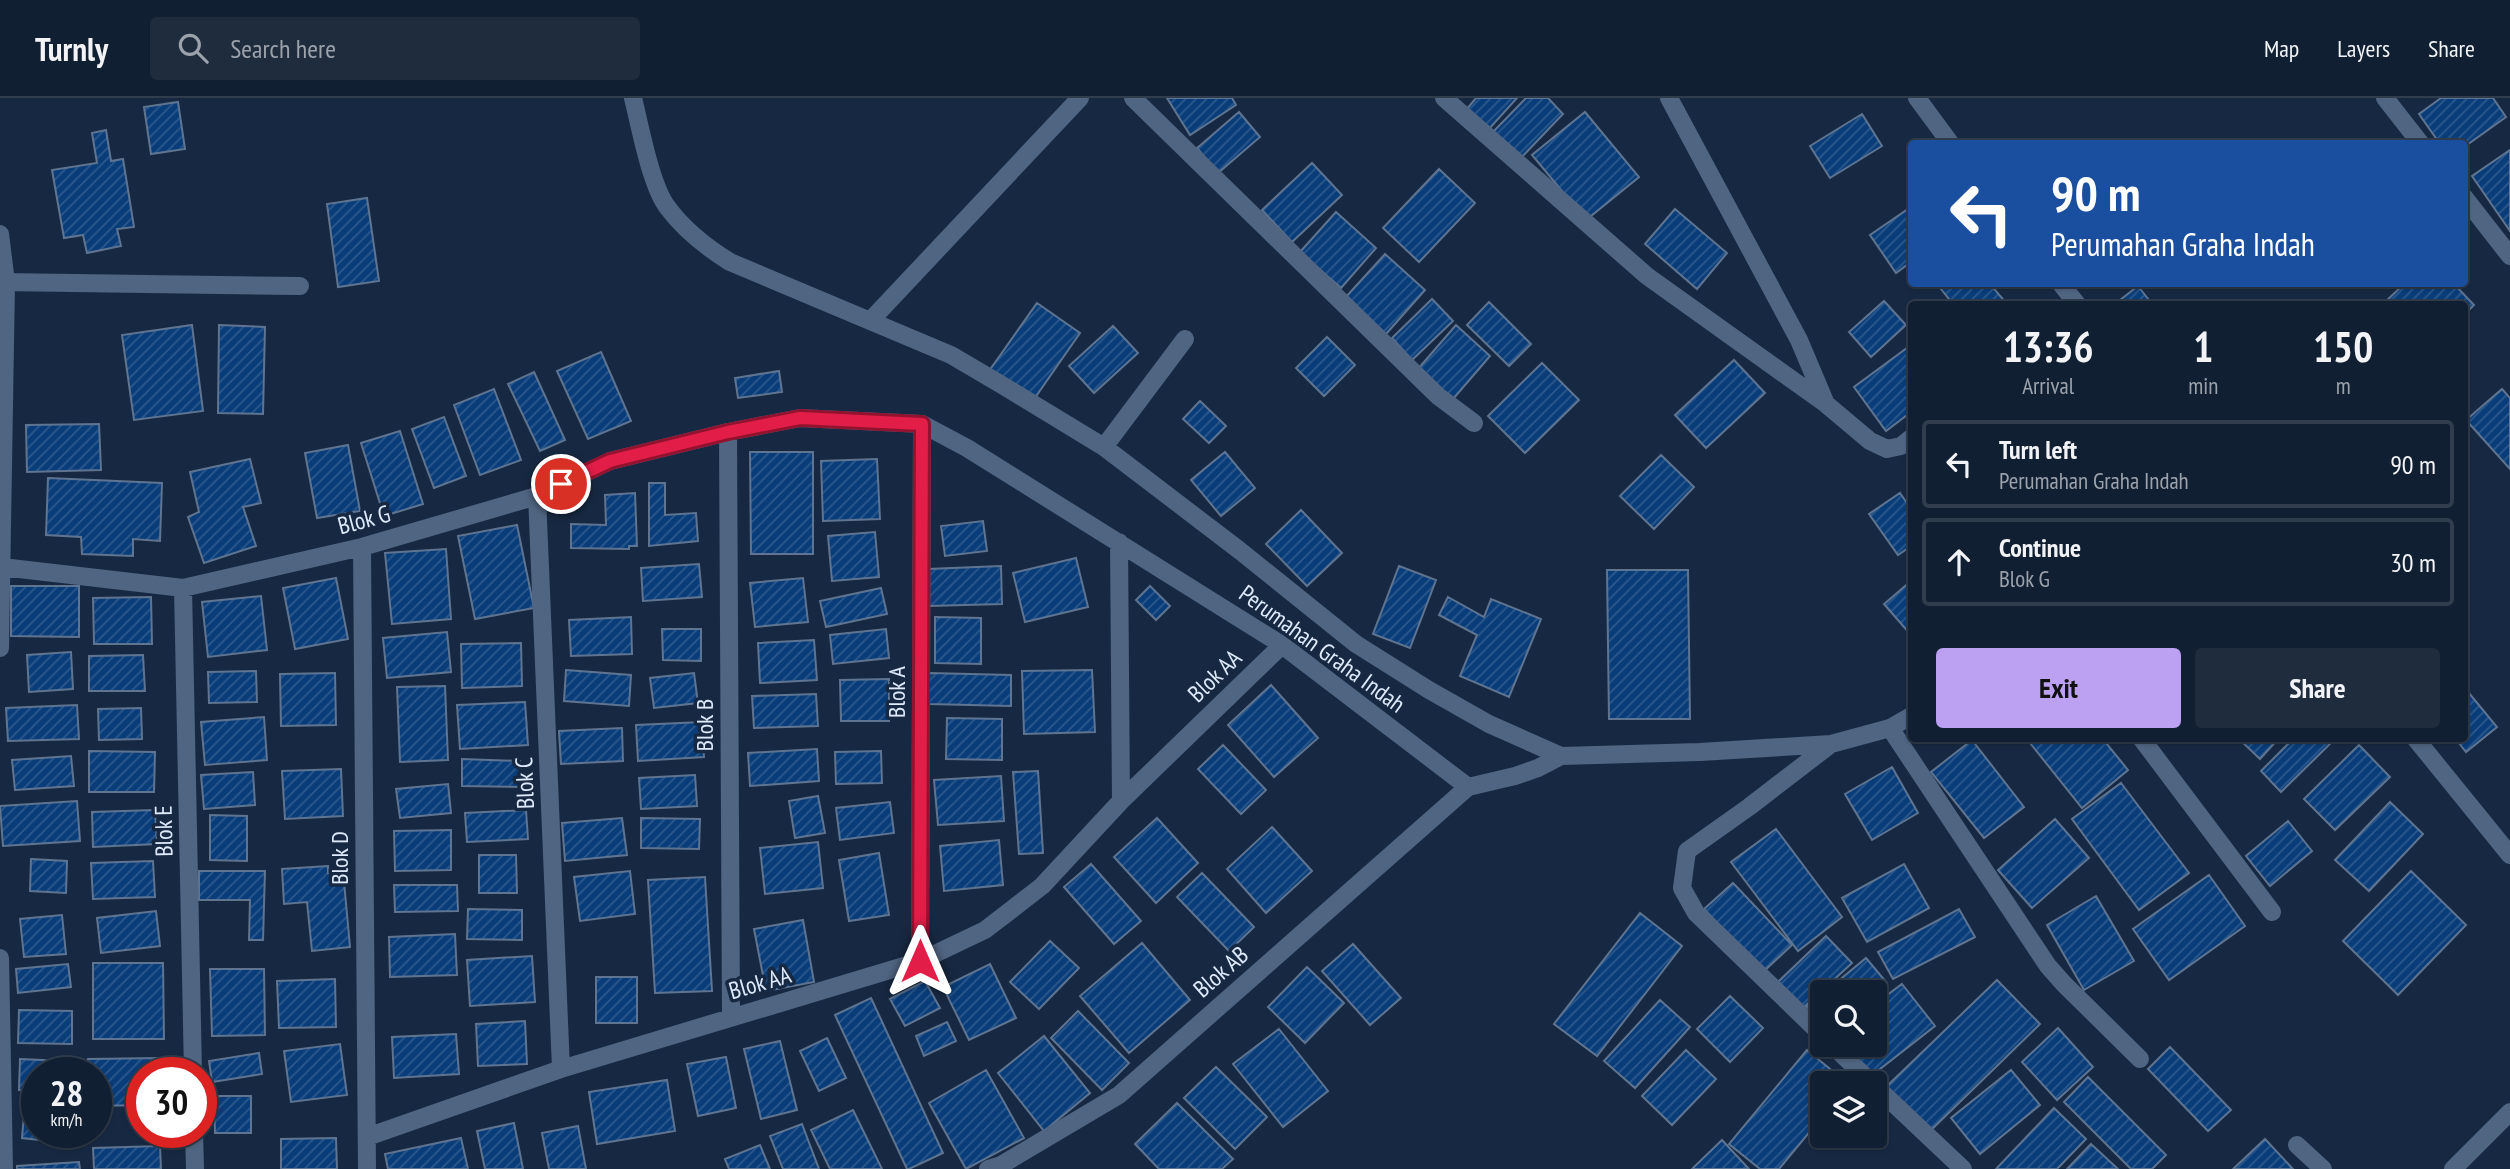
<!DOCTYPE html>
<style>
body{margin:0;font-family:"PT Sans Narrow",sans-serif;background:#1e2c3e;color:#f1f3f6;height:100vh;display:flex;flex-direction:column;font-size:26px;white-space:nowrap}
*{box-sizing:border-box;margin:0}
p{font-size:23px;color:#9ca2ac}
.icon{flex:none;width:38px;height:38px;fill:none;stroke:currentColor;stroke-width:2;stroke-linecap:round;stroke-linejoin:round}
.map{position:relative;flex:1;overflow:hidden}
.details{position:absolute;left:1908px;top:203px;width:560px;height:441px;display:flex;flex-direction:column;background:#111f32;border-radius:7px;box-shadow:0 2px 5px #0004,0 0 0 2px #303d4d}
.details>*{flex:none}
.top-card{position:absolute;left:1908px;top:42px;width:560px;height:147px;border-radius:7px;box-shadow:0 2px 5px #0004,0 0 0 2px #303d4d;background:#1a4fa0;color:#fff;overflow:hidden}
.fabs{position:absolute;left:1810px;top:882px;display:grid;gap:14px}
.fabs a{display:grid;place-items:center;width:77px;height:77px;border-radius:7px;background:#111f32;box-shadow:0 2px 5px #0004,0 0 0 2px #303d4d;font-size:35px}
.speed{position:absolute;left:21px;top:959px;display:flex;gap:14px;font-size:35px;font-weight:700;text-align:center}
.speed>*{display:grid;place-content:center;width:91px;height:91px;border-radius:50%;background:#111f32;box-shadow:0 2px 5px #0004,0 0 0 2px #303d4d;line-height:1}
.speed small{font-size:18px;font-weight:400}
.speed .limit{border:10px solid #d22;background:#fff;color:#111}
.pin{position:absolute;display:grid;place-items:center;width:60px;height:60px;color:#fff;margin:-30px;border:4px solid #fff;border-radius:50%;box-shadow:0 2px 7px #0007}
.me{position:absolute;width:77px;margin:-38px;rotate:0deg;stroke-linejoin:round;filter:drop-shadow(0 0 5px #0008)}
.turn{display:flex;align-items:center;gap:24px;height:147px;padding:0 28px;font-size:32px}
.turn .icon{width:91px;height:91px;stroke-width:2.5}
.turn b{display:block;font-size:49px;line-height:60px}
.eta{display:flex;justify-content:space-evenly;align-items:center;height:119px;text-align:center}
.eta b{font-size:42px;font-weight:700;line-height:49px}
.button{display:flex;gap:14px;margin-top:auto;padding:14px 28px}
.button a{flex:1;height:80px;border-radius:7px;background:#bca0f2;color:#111;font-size:28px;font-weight:700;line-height:80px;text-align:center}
.button a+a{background:#1e2c3e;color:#f1f3f6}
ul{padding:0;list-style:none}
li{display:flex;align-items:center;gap:21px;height:88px;margin:0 14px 10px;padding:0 14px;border:4px solid #303d4d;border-radius:7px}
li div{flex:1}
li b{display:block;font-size:26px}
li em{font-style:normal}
header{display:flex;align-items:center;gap:42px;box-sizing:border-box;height:98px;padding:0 35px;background:#111f32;border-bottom:2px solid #303d4d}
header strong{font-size:33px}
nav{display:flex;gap:38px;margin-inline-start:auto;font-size:24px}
.search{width:490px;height:63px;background:#1e2c3e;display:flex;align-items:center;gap:18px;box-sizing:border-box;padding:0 24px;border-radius:7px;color:#9ca2ac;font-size:26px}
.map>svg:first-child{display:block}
.building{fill:url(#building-hatch);stroke:#5e7491;stroke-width:2}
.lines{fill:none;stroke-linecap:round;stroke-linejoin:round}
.street{stroke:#506582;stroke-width:18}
.route-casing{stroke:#92132f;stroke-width:18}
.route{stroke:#e11d48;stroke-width:12}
.labels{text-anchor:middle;stroke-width:7;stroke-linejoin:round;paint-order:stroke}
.street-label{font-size:24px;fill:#deeafb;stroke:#172942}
</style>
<header>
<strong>Turnly</strong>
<div class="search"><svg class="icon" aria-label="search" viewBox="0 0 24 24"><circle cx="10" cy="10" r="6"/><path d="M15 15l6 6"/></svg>Search here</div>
<nav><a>Map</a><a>Layers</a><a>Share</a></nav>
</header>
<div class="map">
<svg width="2510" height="1071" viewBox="0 0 2510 1071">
<defs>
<pattern id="building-hatch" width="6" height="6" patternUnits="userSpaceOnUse" patternTransform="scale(1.75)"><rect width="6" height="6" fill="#093d79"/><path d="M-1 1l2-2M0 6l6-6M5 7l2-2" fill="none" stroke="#2c598d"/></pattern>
</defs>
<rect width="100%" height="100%" fill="#172942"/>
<path class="building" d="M1167 0H1232L1236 7 1190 37Z
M1476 0H1517L1488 32 1466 12Z
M1526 0H1548L1563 16 1518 63 1491 36Z
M2441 0H2493L2506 19 2464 49V46H2440L2419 16Z
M178 4 185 51 151 56 144 9Z
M1239 14 1260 39 1218 75 1197 50Z
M1585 14 1639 79 1586 122 1532 57Z
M1862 16 1882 48 1830 80 1810 48Z
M106 32 111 63 123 61 134 129 117 131 121 148 87 155 83 137 64 140 52 72 97 65 92 35Z
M2510 52V133L2472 78Z
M1312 65 1342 97 1292 144 1262 112Z
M1439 71 1475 105 1419 164 1383 130Z
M367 100 379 183 338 189 327 106Z
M1911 109V164L1896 175 1870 137Z
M1675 111 1727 155 1697 191 1645 146Z
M1336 114 1376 150 1341 190 1300 154Z
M1385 156 1425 192 1386 236 1345 200Z
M1937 186H1990L2007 206H1953Z
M2404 186H2454L2474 207 2464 217V206H2383Z
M2138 188 2152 206H2115Z
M1432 201 1453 223 1412 262 1392 240Z
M1884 203 1906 227 1871 259 1849 234Z
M1489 204 1531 246 1509 268 1467 227Z
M1037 205 1080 235 1032 304 989 273Z
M192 227 203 313 134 322 122 237Z
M219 227 265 229 263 316 218 315Z
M1456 227 1490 258 1453 301 1418 271Z
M1113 228 1138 255 1094 295 1069 268Z
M1327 239 1355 267 1324 298 1296 270Z
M1911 247V314L1886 333 1854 289Z
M601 254 631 323 588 341 557 273Z
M1734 262 1765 295 1706 350 1675 317Z
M1542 265 1579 302 1525 355 1488 318Z
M779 273 782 294 738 300 735 280Z
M534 274 565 342 540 353 508 286Z
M494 291 521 362 480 377 454 307Z
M2502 291 2510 300V371L2466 322Z
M1200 303 1226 328 1209 345 1183 321Z
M444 319 466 378 434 390 412 331Z
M99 326 101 372 27 374 26 327Z
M400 333 423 406 384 418 361 345Z
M348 347 360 413 317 420 305 355Z
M750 354H813V456H751Z
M1225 354 1255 390 1221 418 1191 382Z
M1661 357 1694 389 1654 431 1620 398Z
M250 361 261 405 243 409 256 448 204 465 188 419 199 414 190 374Z
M877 361 880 421 823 423 821 363Z
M48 380 162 385 160 443 133 441V458L82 456 81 439 46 437Z
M649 385H665V417L696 415 698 443 649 448Z
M635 395 637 448H629V451L571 450V426L606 427 605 397Z
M1900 395 1911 411V448L1898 457 1869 416Z
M1301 412 1342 455 1307 488 1266 446Z
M983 423 987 453 945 458 941 428Z
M517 427 534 510 475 521 458 438Z
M875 434 879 479 832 483 828 438Z
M446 451 451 521 392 526 385 455Z
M1076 460 1088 509 1025 524 1013 475Z
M699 466 702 499 643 503 641 470Z
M1001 468 1002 506 929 508 928 471Z
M1399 468 1436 482 1410 550 1373 536Z
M1607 472H1688L1690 621H1609Z
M336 480 348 541 295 551 283 490Z
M803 480 808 524 755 529 750 485Z
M1911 483V537L1884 506Z
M11 488H79V539L11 538Z
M1150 488 1170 508 1156 522 1136 502Z
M881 490 887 516 826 529 820 503Z
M261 498 267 552 208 559 202 504Z
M151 499 152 546H94L93 500Z
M1448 499 1484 519 1491 501 1541 521 1509 599 1460 578 1477 537 1439 517Z
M631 519 632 556 571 558 569 522Z
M935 519 981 520V566L935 565Z
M662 531H701V563L663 562Z
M886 531 889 560 833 566 830 537Z
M447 534 451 574 387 580 383 540Z
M814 542 817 582 760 585 758 545Z
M521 545 522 588 462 590 461 546Z
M71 554 73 591 29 594 27 557Z
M143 557 145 593H89V558Z
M566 572 631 577 629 608 564 603Z
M1092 572 1095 634 1024 636 1022 573Z
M256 573 257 604 209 605 208 574Z
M335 575 336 627 281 628 280 576Z
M694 575 698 605 654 610 650 580Z
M929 575 1011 577V608L929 606Z
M889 581V623H841L840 582Z
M1271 587 1318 640 1274 679 1228 627Z
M445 588 448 662 400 664 397 589Z
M2464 589 2497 629 2466 654 2455 640H2464Z
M816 596 818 628 754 630 752 598Z
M525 604 528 647 460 651 457 607Z
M77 607 79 641 8 643 6 610Z
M141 610 142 641 99 642 98 611Z
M264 619 267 662 205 667 201 624Z
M947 620 1002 621V662L946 661Z
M702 624 704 659 638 663 636 627Z
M622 630 623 663 561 666 559 633Z
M2026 640H2102L2128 672 2082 710Z
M2238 640H2279L2260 661Z
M2294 640H2336L2281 694 2261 673Z
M1972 642 2024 709 1984 740 1931 674Z
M1223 647 1266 692 1241 716 1198 671Z
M2359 647 2390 679 2335 732 2304 701Z
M817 651 819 683 750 688 748 655Z
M89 653 155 654 154 694H89Z
M881 653 882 685 836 686 835 654Z
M71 658 74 688 15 692 12 662Z
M462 661 520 663V689L462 688Z
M1892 669 1918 715 1872 742 1845 696Z
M341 671 343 718 285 721 282 673Z
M1038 673 1043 755 1019 756 1013 674Z
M253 674 255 707 204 711 201 677Z
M695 677 697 708 641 711 639 680Z
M1001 678 1004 723 938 727 934 682Z
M2121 685 2189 775 2139 812 2072 721Z
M448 686 451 715 400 720 396 691Z
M818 698 825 735 795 740 789 703Z
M77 703 80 743 3 748 0 708Z
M890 704 894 735 840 742 836 710Z
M2390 704 2423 736 2369 793 2335 762Z
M155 712 157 746 93 749 92 714Z
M526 712 528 741 467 744 465 715Z
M210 717 247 718V763L210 762Z
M622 720 627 757 565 763 562 725Z
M641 720 700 721 699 751 641 750Z
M1157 720 1198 765 1156 805 1114 759Z
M2055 721 2089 760 2032 810 1998 772Z
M2288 723 2312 753 2270 788 2246 758Z
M1272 729 1312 773 1266 815 1227 771Z
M1776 731 1842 819 1798 853 1731 764Z
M451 732V772L395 773 394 733Z
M999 742 1003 787 944 793 940 748Z
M818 744 823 790 765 796 760 750Z
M879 755 889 817 849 823 839 762Z
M479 757H516L517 795H479Z
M31 761 67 763 66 795 30 793Z
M153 763 155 799 93 801 91 765Z
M1091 766 1141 823 1114 846 1064 789Z
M1904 766 1929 810 1867 844 1842 800Z
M328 768V775L343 773 350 849 312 853 307 804 284 806 282 771Z
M199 773H265L263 842H249L250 802H199Z
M630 773 635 816 580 823 574 779Z
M2411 773 2466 827 2398 897 2343 843Z
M1202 775 1254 829 1229 853 1177 799Z
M2209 777 2245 828 2169 882 2133 831Z
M705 779 712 893 655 895 648 782Z
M1733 785 1792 847 1763 874 1704 811Z
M394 787H457L458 813 395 814Z
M2096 798 2134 863 2084 892 2047 827Z
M468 811 522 812V842L467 841Z
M1959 811 1975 839 1893 881 1878 854Z
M156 813 160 848 101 855 97 820Z
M1640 815 1682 848 1597 958 1554 926Z
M62 817 66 856 24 859 20 821Z
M803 822 814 884 766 893 754 831Z
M455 836 457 877 390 879 389 839Z
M1826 838 1852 865 1803 910 1778 884Z
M1050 843 1079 870 1039 911 1010 884Z
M1142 845 1190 902 1129 955 1080 898Z
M1353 846 1401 900 1370 927 1322 873Z
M532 858 535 904 470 908 467 862Z
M1866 860 1887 885 1874 895 1825 894Z
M93 865H163L164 941H93Z
M68 866 71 889 18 895 16 871Z
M990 866 1016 920 969 942 943 889Z
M1307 869 1344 905 1305 945 1268 909Z
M210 871H264L265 937 212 938Z
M596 879H637V925H596Z
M335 881 336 929 279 930 277 883Z
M1997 882 2040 926 1929 1034 1886 989Z
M925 883 940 910 905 928 890 901Z
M1902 886 1935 928 1871 978 1847 947H1874V907Z
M1822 897V937L1802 913Z
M1730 898 1763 930 1730 964 1697 931Z
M871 900 943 1055 909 1071H907L835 917Z
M1660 902 1690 929 1635 990 1604 963Z
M19 912 72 913V946L18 945Z
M1078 913 1129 965 1102 992 1051 940Z
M525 923 527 966 478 968 476 926Z
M947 924 956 943 924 958 916 938Z
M2058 930 2093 969 2057 1002 2022 964Z
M1279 931 1328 993 1283 1029 1233 966Z
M456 936 459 976 394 980 392 939Z
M1044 938 1090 995 1044 1033 998 975Z
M827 940 846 980 819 993 800 953Z
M780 943 797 1012 761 1021 744 951Z
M340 946 347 997 291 1004 284 953Z
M2170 949 2231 1012 2208 1033 2148 971Z
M1686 952 1716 981 1672 1027 1642 998Z
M1807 952 1847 985H1822V1019L1779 1071H1760L1729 1046Z
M259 955 262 976 212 984 209 963Z
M726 959 736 1010 698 1018 687 966Z
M161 960 162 975H142V1007L96 1008V975H89L88 961Z
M20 961 64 963V975H37V993L19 992Z
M1216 969 1267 1019 1235 1051 1184 1000Z
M986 972 1024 1040 966 1071 929 1005Z
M2011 972 2040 1007 1980 1056 1951 1020Z
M2088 979 2166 1057 2152 1071H2131L2064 1004Z
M667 982 675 1033 597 1046 589 994Z
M214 998H251V1035H215Z
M25 1005 37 1007V1034H69L67 1045 22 1040Z
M1177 1005 1233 1061 1222 1071H1159L1135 1046Z
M2054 1010 2086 1041 2057 1071H1996Z
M853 1012 882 1071H830L811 1032Z
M514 1025 523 1071H485L477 1033Z
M802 1026 819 1071H783L770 1038Z
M578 1028 586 1071H549L542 1035Z
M336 1040 337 1071H281V1041Z
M461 1040 468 1071H388L385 1056Z
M2265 1041 2293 1071H2233Z
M1722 1042 1749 1071H1692Z
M2091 1046 2118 1071H2067Z
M760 1047 770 1071H729L725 1061Z
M160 1048 161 1071H94L93 1050Z
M79 1064 80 1071H17V1068Z"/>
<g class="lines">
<path class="street" d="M633 0C640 28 651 89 668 110 685 133 706 149 730 164L951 257 1002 287 1104 349 1239 452 1356 546 1429 592 1489 626 1561 658
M1133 0 1438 298 1474 325
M1444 0 1647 178 1826 306 1870 343 1887 351 1901 348 1911 340
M1669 0 1799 242 1826 306
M1917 0 1951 46
M2385 0 2421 46
M2464 99 2510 158
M0 136 6 184 0 550
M0 184 300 188
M2061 186 2077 206
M871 222 1080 0
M728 334 731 919
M1104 349 1185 241
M537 398 561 971
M1119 444 1121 703
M362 449 367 1071
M2 469 183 490 362 449 537 398 610 363 728 334 800 320 922 326 967 350 1282 547 1468 689 1515 678 1538 670 1561 658 1700 654 1831 646 1890 630 1911 618
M183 490 193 975
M1890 630 2048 868 2064 886 2140 961
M2141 640 2272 814
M2415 640 2510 757
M0 860 4 1071
M920 863 922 326
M1822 937 1696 815 1682 790 1687 753 1749 709 1831 646
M1832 947 1872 985
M1874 987 1963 1071
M194 1034 195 1071
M367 1039 561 971 920 863 985 832 1042 788 1121 703 1282 547
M2297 1047 2323 1071
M988 1071 1001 1067 1119 997 1468 689
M2453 1071 2510 1014"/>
</g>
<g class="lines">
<defs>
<path id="route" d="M561 386 610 363 728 334 800 320 922 326 920 863"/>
</defs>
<use href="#route" class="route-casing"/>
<use href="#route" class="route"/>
</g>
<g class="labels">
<g class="street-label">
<text transform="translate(364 422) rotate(-15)" y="8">Blok G</text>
<text transform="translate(1322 551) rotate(36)" y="8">Perumahan Graha Indah</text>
<text transform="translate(1215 578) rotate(-44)" y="8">Blok AA</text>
<text transform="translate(897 594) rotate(-90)" y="8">Blok A</text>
<text transform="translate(705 627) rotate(-90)" y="8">Blok B</text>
<text transform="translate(525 685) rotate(-92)" y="8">Blok C</text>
<text transform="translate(164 733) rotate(-91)" y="8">Blok E</text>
<text transform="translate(340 760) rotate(-90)" y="8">Blok D</text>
<text transform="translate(1221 874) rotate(-41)" y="8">Blok AB</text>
<text transform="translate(760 885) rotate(-16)" y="8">Blok AA</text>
</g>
</g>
</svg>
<div class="fabs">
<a><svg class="icon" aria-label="search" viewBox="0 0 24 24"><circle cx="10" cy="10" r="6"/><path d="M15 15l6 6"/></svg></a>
<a><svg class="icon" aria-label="layers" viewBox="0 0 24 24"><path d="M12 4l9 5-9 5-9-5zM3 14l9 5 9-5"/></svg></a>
</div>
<div class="speed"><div>28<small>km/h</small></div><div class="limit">30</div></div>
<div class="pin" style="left:561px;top:386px;background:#d93025"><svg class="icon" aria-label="arrive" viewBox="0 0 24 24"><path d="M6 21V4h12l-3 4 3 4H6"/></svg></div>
<svg class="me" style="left:920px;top:863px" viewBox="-20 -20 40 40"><path d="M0-17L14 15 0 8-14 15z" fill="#e11d48" stroke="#fff" stroke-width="4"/></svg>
<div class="top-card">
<div class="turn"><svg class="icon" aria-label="left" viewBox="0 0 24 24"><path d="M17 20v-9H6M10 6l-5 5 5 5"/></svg><div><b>90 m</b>Perumahan Graha Indah</div></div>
</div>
<section class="details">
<div class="eta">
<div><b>13:36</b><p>Arrival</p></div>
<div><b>1</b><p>min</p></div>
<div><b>150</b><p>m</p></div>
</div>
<ul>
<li><svg class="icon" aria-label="left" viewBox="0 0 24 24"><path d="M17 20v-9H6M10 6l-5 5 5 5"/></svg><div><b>Turn left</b><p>Perumahan Graha Indah</p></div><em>90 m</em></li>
<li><svg class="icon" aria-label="ahead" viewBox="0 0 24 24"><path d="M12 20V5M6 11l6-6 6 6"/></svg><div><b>Continue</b><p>Blok G</p></div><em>30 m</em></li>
</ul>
<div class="button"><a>Exit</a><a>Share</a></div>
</section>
</div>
